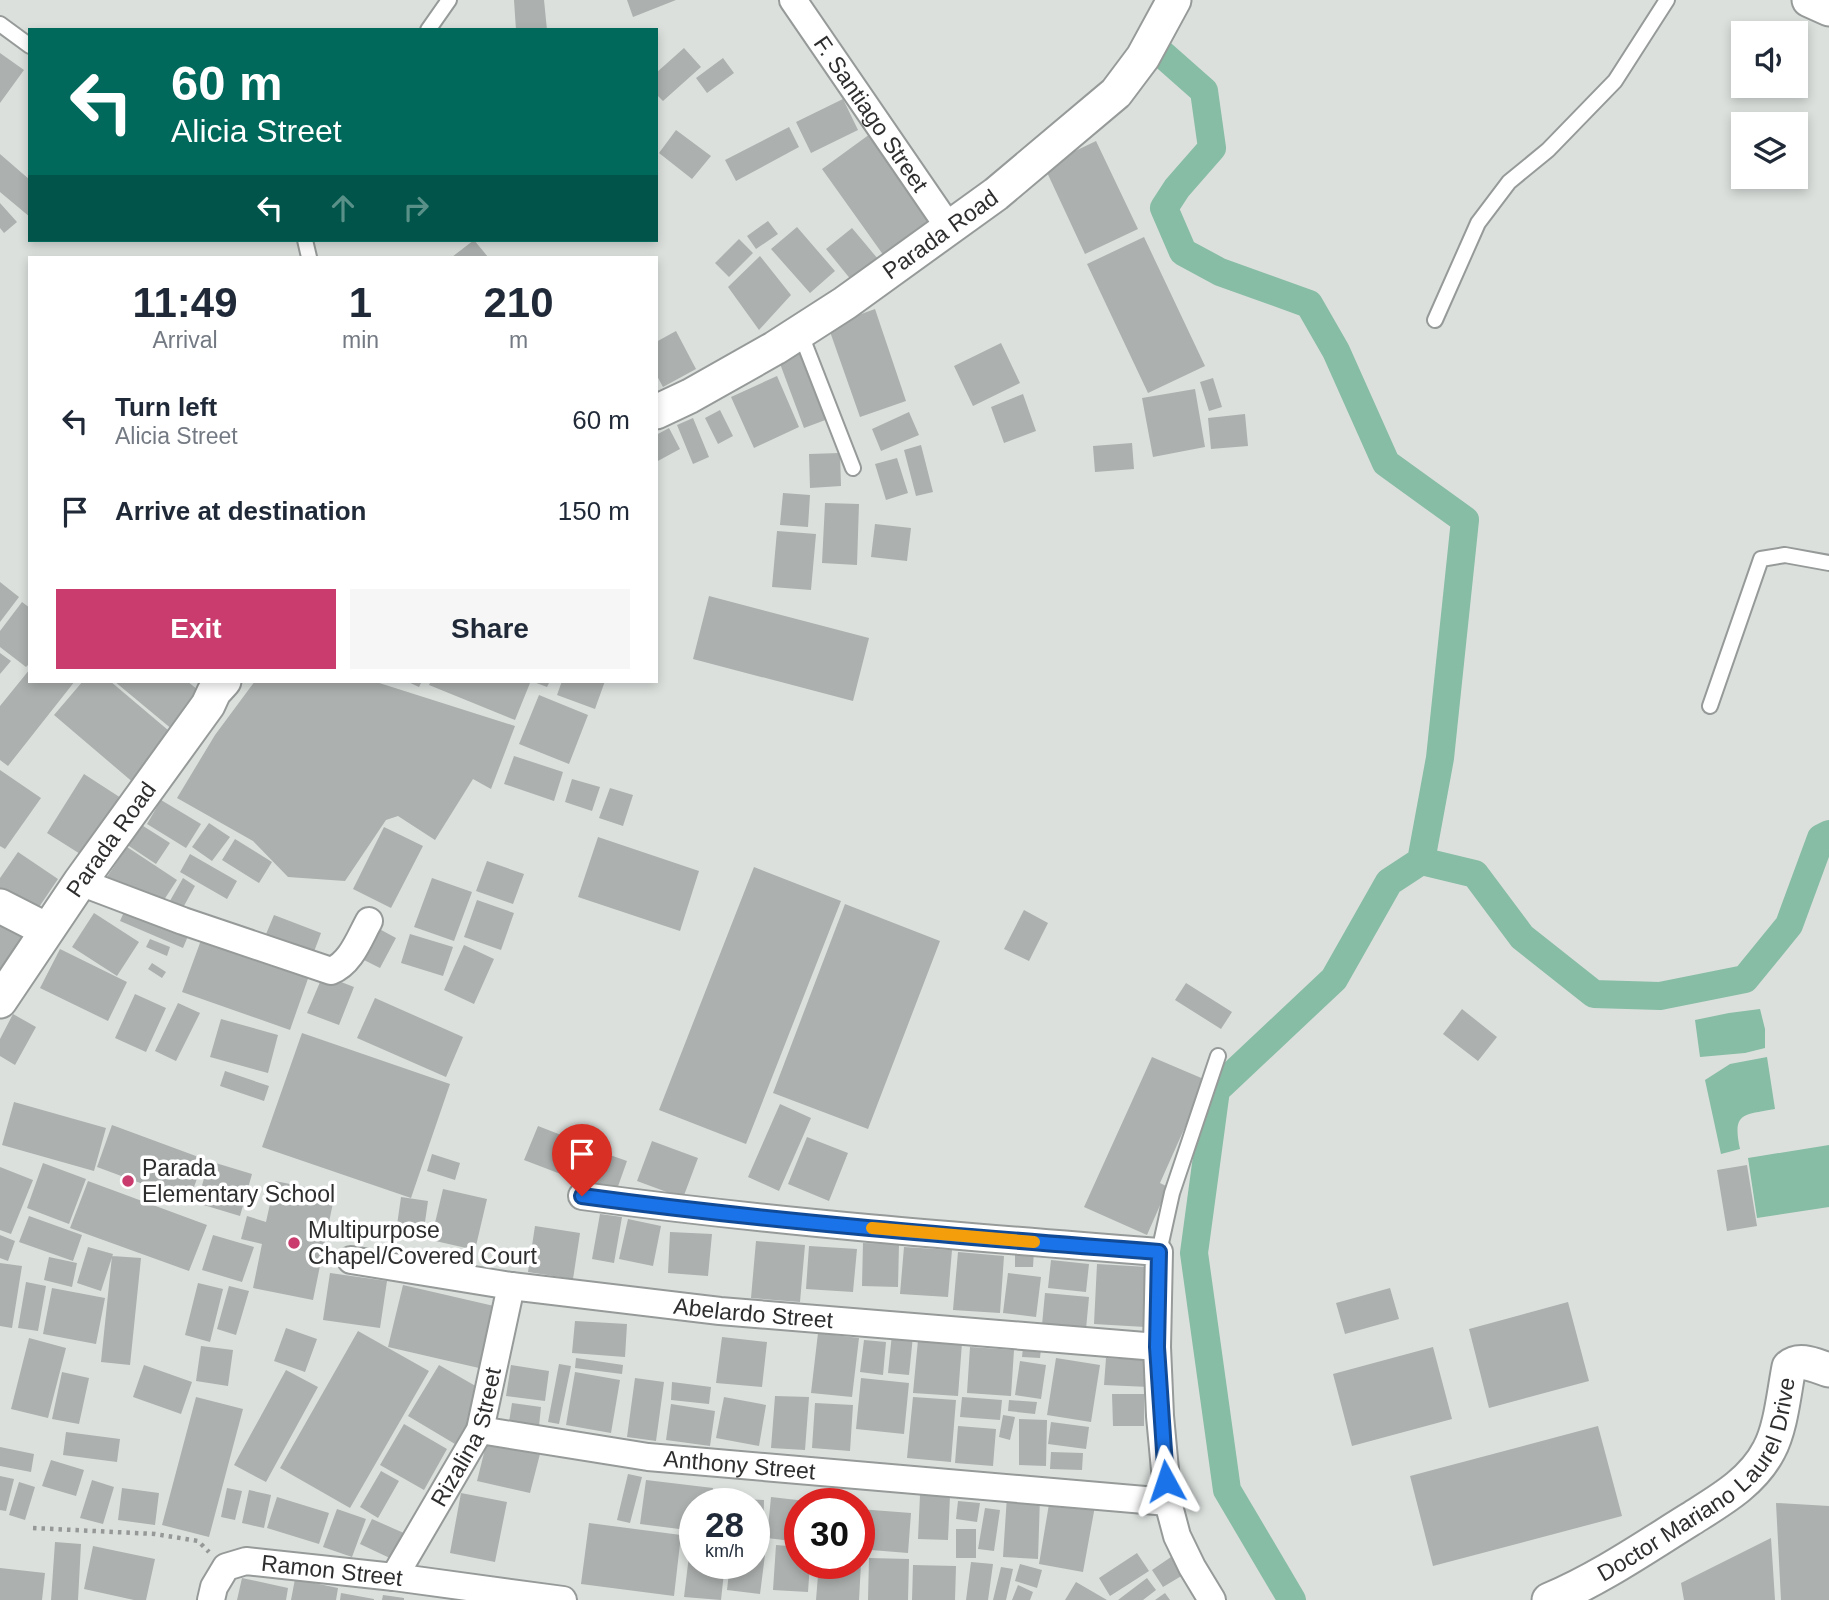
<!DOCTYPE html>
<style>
body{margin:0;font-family:Arial,sans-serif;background:#f6f6f7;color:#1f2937;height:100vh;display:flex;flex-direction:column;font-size:26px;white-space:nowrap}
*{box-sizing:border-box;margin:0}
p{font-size:23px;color:#747a83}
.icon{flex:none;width:38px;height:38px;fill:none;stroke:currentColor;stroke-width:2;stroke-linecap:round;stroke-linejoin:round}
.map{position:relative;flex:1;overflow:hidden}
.drawer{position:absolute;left:28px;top:256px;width:630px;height:427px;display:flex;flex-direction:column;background:#fff;border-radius:0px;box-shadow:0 4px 10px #0003}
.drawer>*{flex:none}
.top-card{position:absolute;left:28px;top:28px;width:630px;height:214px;border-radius:0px;box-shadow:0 4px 10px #0003;background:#00695c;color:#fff;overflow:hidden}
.fabs{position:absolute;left:1731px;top:21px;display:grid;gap:14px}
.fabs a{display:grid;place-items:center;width:77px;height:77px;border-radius:0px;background:#fff;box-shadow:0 4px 10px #0003;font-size:35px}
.speed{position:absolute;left:679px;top:1488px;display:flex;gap:14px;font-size:35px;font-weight:700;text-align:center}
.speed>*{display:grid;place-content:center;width:91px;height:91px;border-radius:50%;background:#fff;box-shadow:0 4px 10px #0003;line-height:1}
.speed small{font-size:18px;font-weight:400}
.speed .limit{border:10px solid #d22;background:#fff;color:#111}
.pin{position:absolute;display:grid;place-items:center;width:60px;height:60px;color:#fff;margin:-72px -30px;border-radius:50% 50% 50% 0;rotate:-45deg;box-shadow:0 0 7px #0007}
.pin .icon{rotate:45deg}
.me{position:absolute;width:77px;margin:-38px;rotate:355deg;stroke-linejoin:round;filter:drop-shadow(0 0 5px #0008)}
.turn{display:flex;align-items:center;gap:24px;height:147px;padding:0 28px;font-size:32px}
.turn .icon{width:91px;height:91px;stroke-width:2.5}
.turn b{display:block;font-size:49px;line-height:60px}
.lanes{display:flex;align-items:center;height:66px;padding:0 28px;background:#0003;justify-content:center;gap:35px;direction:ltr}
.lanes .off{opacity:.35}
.eta{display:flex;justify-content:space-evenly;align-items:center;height:119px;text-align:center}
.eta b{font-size:42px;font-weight:800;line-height:49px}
.primary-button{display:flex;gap:14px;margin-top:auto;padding:14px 28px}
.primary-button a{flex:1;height:80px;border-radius:0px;background:#c93c6d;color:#fff;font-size:28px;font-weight:800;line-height:80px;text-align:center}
.primary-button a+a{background:#f6f6f7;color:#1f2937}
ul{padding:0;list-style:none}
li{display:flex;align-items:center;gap:21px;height:91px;padding:0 28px}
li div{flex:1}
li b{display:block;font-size:26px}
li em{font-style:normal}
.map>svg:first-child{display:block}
.water{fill:#87bca5}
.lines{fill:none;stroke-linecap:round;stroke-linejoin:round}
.canal{stroke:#87bca5;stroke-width:28}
.building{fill:#acb0ae}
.service-casing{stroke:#969b99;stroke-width:18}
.minor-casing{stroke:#969b99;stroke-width:30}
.tertiary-casing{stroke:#969b99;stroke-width:37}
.path{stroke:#959896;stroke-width:4.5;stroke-dasharray:3.5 5;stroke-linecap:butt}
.service{stroke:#fff;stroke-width:14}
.minor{stroke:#fff;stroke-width:26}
.tertiary{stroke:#fff;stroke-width:33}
.route-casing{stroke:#114b97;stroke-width:18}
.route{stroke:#1a73e8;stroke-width:12}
.slow{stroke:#f59e0b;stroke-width:12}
.poi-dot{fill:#c93c6d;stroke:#fff;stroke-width:2.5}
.labels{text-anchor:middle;stroke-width:7;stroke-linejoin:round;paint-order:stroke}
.street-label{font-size:23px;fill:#2d2e2d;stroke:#fff}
.poi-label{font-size:23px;fill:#2d2e2d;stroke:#fff;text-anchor:start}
</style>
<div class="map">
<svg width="1829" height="1600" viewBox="0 0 1829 1600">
<rect width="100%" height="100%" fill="#dbe0dd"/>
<path class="water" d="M1760 1009 1765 1029V1048L1745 1053 1700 1057 1695 1020 1729 1013Z
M1767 1057 1775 1109C1743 1115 1732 1112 1740 1149L1721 1154 1705 1080 1730 1064Z
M1829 1145V1207L1757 1218 1748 1158Z"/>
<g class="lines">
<path class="canal" d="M1161 53 1204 91 1212 148 1177 188 1164 208 1183 252 1220 272 1309 304 1336 351 1386 463 1465 520 1440 758 1421 861
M1292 1600 1227 1490 1194 1253 1216 1090 1334 979 1389 882 1421 861 1475 874 1522 937 1594 994 1660 996 1745 979 1789 925 1821 838 1829 834"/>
</g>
<path class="building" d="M514 0H544L547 30H516Z
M627 0H676L633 17Z
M684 48 701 67 663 101 656 94V73Z
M0 53 24 70 0 103Z
M723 58 734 73 707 93 696 78Z
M843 99 858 130 811 153 796 122Z
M789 127 799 147 736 181 725 160Z
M676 130 711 156 692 179 659 153Z
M870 134 932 221 884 256 822 169Z
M1096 141 1138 229 1085 254 1044 166Z
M0 154 30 180V217L0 192Z
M0 203 17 222 4 233 0 228Z
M768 221 778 234 756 249 747 236Z
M797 227 835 271 810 293 771 249Z
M852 228 878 259 852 281 826 249Z
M1144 237 1205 366 1148 393 1087 264Z
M739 239 753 253 729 277 715 263Z
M474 240 488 257H452Z
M760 256 791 295 759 330 728 287Z
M875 309 906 401 860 417 828 326Z
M676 331 696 369 663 387 656 374V342Z
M1001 343 1020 383 973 406 954 366Z
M803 352 828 419 804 428 779 361Z
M777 376 799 427 754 448 731 397Z
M1213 378 1222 407 1209 411 1200 382Z
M1195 389 1205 447 1153 457 1142 398Z
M1023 394 1036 431 1004 443 991 407Z
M720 410 733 436 718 444 705 418Z
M909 412 919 435 881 451 872 429Z
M1245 414 1248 446 1211 449 1208 418Z
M693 418 709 457 693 464 677 425Z
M669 428 680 449 656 462V435Z
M1132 443 1134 469 1095 472 1093 446Z
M921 445 933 492 916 496 904 450Z
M840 453 841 486 810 488 809 454Z
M897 458 908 493 886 500 875 464Z
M783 493 810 495 808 527 780 525Z
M825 503 859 504 857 565 822 563Z
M875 524 911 528 907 561 871 557Z
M777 531 816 534 811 590 772 587Z
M0 582 19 597 0 622Z
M709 596 869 638 853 701 693 659Z
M22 602 30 608V663L26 667 0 647V631Z
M0 653 11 661 0 674Z
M30 669V681H75L8 766 0 760V706Z
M83 681H110L175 736 135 784 54 715Z
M114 681H187L203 694 173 730Z
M255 681H373L515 726 491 789 473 779 435 840 398 816 386 820 345 881 288 877 253 841 177 798 215 735Z
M406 681H422L419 687Z
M431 681H523L530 683 515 720 429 685Z
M531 681H550L547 687Z
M562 681H605L595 709 557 695Z
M539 695 588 715 569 764 519 744Z
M514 756 563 772 554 801 504 784Z
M0 770 41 798 5 849 0 846Z
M84 774 121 798 85 857 47 833Z
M572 779 600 787 592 811 565 802Z
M610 788 633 795 623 826 599 818Z
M161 800 201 824 186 848 147 824Z
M209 823 230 837 212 861 192 847Z
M140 824 170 843 156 864 126 844Z
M384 827 423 846 391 908 353 889Z
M598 837 699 871 680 931 578 897Z
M235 839 272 862 259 883 222 860Z
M127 847 177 880 158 909 107 877Z
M18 852 58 879 35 913 0 890V878Z
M190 854 237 881 227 899 180 872Z
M487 861 524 874 513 904 476 891Z
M754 867 841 901 746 1144 659 1110Z
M183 878 195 886 180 913 167 906Z
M432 878 472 892 454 941 414 927Z
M477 900 514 913 501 950 464 937Z
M128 903 191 929 183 948 120 921Z
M845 904 940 941 868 1129 773 1093Z
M1024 910 1048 923 1029 961 1004 949Z
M94 913 139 942 117 976 72 947Z
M0 914 29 930 0 975Z
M274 915 321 933 312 957 264 939Z
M372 925 396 938 380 968 356 956Z
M204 932 311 970 290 1030 182 992Z
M410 934 453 947 443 976 401 963Z
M150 939 170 947 167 956 146 947Z
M464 945 494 959 474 1004 444 990Z
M60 949 127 982 108 1021 40 988Z
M152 963 166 972 162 978 148 969Z
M323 975 354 987 339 1025 307 1013Z
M1186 983 1232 1012 1221 1029 1175 1000Z
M135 994 166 1008 146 1052 115 1038Z
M375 998 463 1037 446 1077 357 1038Z
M178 1003 200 1013 176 1061 155 1051Z
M1462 1009 1497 1037 1478 1061 1443 1034Z
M13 1014 36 1027 15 1065 0 1056V1039Z
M221 1019 278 1035 268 1073 210 1057Z
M302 1033 450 1084 411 1198 262 1147Z
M1152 1057 1206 1080 1160 1183 1168 1187 1147 1235 1084 1207Z
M225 1071 269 1086 264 1101 220 1086Z
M14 1102 106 1128 94 1171 2 1145Z
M780 1104 811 1118 779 1191 748 1177Z
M112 1125 204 1159 189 1201 97 1167Z
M538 1126 592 1147 579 1181 524 1160Z
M807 1137 848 1153 829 1201 788 1184Z
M652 1141 698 1158 683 1198 637 1181Z
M593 1149 627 1161 616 1192 583 1180Z
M432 1154 460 1163 455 1180 427 1171Z
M209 1161 252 1174 240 1216 197 1203Z
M43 1163 86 1179 69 1224 27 1208Z
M1747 1165 1757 1226 1727 1231 1717 1170Z
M0 1167 33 1180 11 1234 0 1230Z
M88 1181 207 1225 189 1271 70 1228Z
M275 1181 335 1193 313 1300 253 1288 262 1244 241 1239 247 1216 266 1222Z
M443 1189 487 1199 475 1250 431 1240Z
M401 1197 428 1201 423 1236 396 1232Z
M600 1214 622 1217 614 1263 592 1259Z
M29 1216 82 1235 73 1261 19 1242Z
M628 1219 661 1226 653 1266 619 1259Z
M535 1226 580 1233 573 1279 528 1272Z
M670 1232 712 1234 708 1276 668 1273Z
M0 1235 15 1241 8 1261 0 1258Z
M213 1235 254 1247 242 1282 202 1270Z
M756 1241 805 1245 800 1302 751 1298Z
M863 1243 899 1244 898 1287 862 1286Z
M809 1246 857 1249 853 1292 806 1289Z
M88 1247 113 1254 101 1291 77 1283Z
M904 1247 952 1250 948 1297 900 1294Z
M1015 1250H1034L1033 1267H1015Z
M958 1252 1004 1256 1000 1313 953 1310Z
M112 1256 141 1258 130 1365 101 1362Z
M49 1257 77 1263 72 1287 44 1280Z
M1051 1260 1089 1264 1086 1292 1048 1288Z
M0 1263 22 1266 12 1328 0 1326Z
M1097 1264 1148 1267 1145 1327 1094 1324Z
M330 1273 387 1281 380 1328 323 1320Z
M1008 1273 1041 1277 1036 1317 1003 1313Z
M26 1282 46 1286 38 1331 18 1328Z
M198 1283 223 1289 210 1342 185 1335Z
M403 1285 494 1306 479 1368 388 1347Z
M229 1286 249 1291 236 1335 217 1329Z
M52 1288 105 1298 96 1344 43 1334Z
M1390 1288 1399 1319 1345 1334 1336 1303Z
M1045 1293 1089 1297 1086 1329 1042 1325Z
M1568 1302 1589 1381 1489 1408 1469 1329Z
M575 1321 627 1324 625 1357 572 1353Z
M286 1328 317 1339 305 1372 274 1361Z
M358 1331 429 1371 350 1508 280 1468Z
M818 1333 859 1338 852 1397 811 1393Z
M892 1334 913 1336 909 1375 888 1373Z
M722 1337 767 1342 762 1387 716 1383Z
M29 1338 66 1348 48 1418 11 1409Z
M864 1340 886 1342 883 1375 860 1372Z
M918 1340 962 1343 958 1396 913 1393Z
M201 1346 233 1350 228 1386 196 1381Z
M970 1347 1014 1350 1011 1396 967 1393Z
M1023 1347 1041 1348 1040 1358 1022 1357Z
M1433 1347 1452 1419 1352 1446 1333 1374Z
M576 1358 623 1365 622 1374 575 1368Z
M1056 1358 1100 1365 1091 1422 1047 1415Z
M1106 1358 1151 1360 1149 1387 1104 1385Z
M1020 1361 1046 1365 1041 1399 1015 1395Z
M559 1364 571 1366 559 1424 548 1422Z
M144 1365 192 1382 181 1414 133 1397Z
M439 1365 486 1392 455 1444 408 1416Z
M511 1365 549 1371 545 1401 506 1396Z
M286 1370 318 1387 266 1482 234 1465Z
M62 1372 89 1378 79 1424 52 1419Z
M575 1372 620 1380 611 1433 566 1425Z
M635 1378 664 1382 656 1441 627 1437Z
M861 1378 909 1383 904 1434 856 1429Z
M672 1382 711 1387 709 1404 671 1400Z
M1112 1394H1144V1426H1113Z
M775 1396 809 1397 805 1450 771 1448Z
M196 1397 243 1409 209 1537 162 1525Z
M724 1397 766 1405 759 1446 716 1438Z
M913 1397 956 1400 951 1462 907 1458Z
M962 1397 1002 1400 1000 1420 960 1417Z
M1009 1400 1037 1402 1035 1414 1008 1411Z
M512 1403 541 1407 539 1426 509 1422Z
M815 1403 853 1405 850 1451 812 1448Z
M671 1404 715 1411 710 1446 666 1440Z
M1003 1415 1015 1417 1010 1440 999 1437Z
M1019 1419 1047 1420 1046 1466 1019 1465Z
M1051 1422 1089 1427 1086 1449 1048 1444Z
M404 1424 447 1449 424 1490 380 1465Z
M958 1426 996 1429 993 1466 955 1463Z
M1598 1426 1622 1516 1433 1566 1410 1476Z
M66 1432 120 1439 117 1462 63 1455Z
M488 1437 541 1450 530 1493 477 1481Z
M0 1447 34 1454 31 1472 0 1466Z
M1051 1452 1083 1453 1082 1470 1050 1469Z
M51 1460 84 1470 76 1496 42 1486Z
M381 1471 399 1481 378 1518 360 1507Z
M628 1474 642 1477 630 1523 617 1520Z
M0 1476 14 1479 6 1511 0 1510Z
M92 1480 114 1487 103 1524 80 1518Z
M646 1480 713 1488 712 1503H695V1531L640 1524Z
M19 1482 35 1487 25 1520 9 1515Z
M122 1488 159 1493 155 1525 118 1520Z
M227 1488 242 1491 235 1520 221 1517Z
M249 1490 271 1495 264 1528 242 1523Z
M461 1493 507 1502 495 1562 450 1553Z
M920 1495 950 1496 948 1540 918 1539Z
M1007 1496 1040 1497 1038 1559 1003 1557Z
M277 1497 329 1513 319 1544 267 1528Z
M771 1497 806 1501V1503H800V1542L767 1538Z
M722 1498 764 1500 763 1537 754 1536V1503H722Z
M1050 1498 1095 1506 1083 1572 1039 1564Z
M958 1501 980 1503 977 1522 956 1519Z
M1776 1503 1829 1506V1600H1781Z
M985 1508 1000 1510 994 1551 978 1549Z
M337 1509 366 1519 352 1557 323 1547Z
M859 1509 911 1513 908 1553 859 1549Z
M372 1519 406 1534 394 1560 360 1544Z
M589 1523 681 1535 674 1596 581 1584Z
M956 1529H976V1558H956Z
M1771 1538 1775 1600H1684L1681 1583Z
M691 1539 695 1540V1563H725L721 1600 684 1597Z
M55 1542 81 1544 78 1600H51Z
M776 1545 800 1547V1563H810L808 1592 773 1590Z
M93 1546 155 1559 146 1600H134L84 1589Z
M754 1546 766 1547 760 1594 727 1590 730 1563H754Z
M1137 1553 1149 1571 1110 1596 1099 1578Z
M1171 1557 1183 1575 1163 1587 1152 1570Z
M869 1558 909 1559 908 1600H868Z
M971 1562 993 1564 988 1600H966Z
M819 1563H861L859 1600H816Z
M1020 1564 1042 1570 1037 1588 1015 1581Z
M913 1565 956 1566 955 1600H912Z
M1001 1567 1013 1569 1006 1600H993Z
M0 1568 45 1573 42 1600H0Z
M242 1578 288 1588 286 1600H237Z
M1147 1578 1156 1590 1143 1600H1118Z
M295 1579 338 1588 336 1600H291Z
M1076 1582 1107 1600H1065Z
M1018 1585 1033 1592 1030 1600H1012Z
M341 1593 374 1599V1600H340Z
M1165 1593 1170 1600H1155Z
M383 1595 404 1598V1600H382Z"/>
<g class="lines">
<defs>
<path id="service" d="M0 24 30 46
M428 30 449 0
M305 240 309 257
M1435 320 1478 223 1509 182 1548 150 1615 81 1667 0
M800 332 853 468
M1710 706 1761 559 1785 555 1829 563
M1159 1252 1172 1193 1218 1056"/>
<g id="minor">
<path id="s1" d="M793 0 950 229"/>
<path d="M80 882 183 921 331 971C351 963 359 939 369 921"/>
<path d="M582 1196C773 1222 966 1237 1159 1252L1157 1347 1160 1416 1168 1502 1177 1536 1192 1567 1212 1600"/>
<path id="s2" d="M351 1260 511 1286 720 1311 1157 1347"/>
<path id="s3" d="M480 1430 648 1457 1168 1502"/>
<path id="s4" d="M394 1577 480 1430 511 1286"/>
<path id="s5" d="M211 1600 214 1587 226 1567 246 1561 394 1577 563 1600"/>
</g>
<g id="tertiary">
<path d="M1809 0 1829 9"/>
<path id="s6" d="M656 412 690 396 775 348 845 303 996 194 1116 93 1143 57 1174 0"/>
<path d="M0 906 47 930"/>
<path id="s7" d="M0 1001 80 882 208 705 214 692 224 681"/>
<path id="s8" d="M1549 1600C1599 1579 1644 1548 1689 1520 1719 1501 1752 1483 1769 1450 1781 1428 1784 1392 1789 1367 1800 1357 1816 1366 1829 1370"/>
</g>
</defs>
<use href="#service" class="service-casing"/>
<use href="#minor" class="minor-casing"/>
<use href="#tertiary" class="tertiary-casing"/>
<path class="path" d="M33 1528 155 1534 198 1541 209 1552"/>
<use href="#service" class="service"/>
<use href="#minor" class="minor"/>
<use href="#tertiary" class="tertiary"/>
</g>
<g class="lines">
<defs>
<path id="route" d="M582 1196C773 1222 966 1237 1159 1252L1157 1347 1166 1481"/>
</defs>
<use href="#route" class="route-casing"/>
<use href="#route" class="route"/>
<path class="slow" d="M872 1228 1034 1242"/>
</g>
<g class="poi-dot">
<circle cx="128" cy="1181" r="7"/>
<circle cx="294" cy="1243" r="7"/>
</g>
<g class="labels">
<g class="street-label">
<text dy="8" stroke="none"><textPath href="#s1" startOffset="138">F. Santiago Street</textPath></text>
<text dy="8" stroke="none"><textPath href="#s6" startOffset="336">Parada Road</textPath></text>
<text dy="8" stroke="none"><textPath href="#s7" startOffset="196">Parada Road</textPath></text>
<text dy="8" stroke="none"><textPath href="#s2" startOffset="406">Abelardo Street</textPath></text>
<text dy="8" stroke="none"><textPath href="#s4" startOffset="159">Rizalina Street</textPath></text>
<text dy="8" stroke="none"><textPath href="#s3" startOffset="262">Anthony Street</textPath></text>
<text dy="8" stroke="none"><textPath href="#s8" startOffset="200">Doctor Mariano Laurel Drive</textPath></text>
<text dy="8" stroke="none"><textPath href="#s5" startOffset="144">Ramon Street</textPath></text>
</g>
<g class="poi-label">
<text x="142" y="1176">Parada<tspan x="142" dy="26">Elementary School</tspan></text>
<text x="308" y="1238">Multipurpose<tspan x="308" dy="26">Chapel/Covered Court</tspan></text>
</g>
</g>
</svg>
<div class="fabs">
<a><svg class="icon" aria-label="sound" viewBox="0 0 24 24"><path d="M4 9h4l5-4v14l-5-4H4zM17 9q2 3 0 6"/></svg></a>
<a><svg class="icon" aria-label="layers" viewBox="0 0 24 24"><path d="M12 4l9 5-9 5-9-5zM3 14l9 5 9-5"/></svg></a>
</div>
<div class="speed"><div>28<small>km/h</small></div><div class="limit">30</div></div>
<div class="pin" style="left:582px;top:1196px;background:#d93025"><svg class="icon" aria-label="arrive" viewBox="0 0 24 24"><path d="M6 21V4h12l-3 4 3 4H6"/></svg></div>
<svg class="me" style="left:1166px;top:1481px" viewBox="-20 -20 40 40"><path d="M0-17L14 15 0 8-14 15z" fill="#1a73e8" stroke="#fff" stroke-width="4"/></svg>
<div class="top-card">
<div class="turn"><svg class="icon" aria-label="left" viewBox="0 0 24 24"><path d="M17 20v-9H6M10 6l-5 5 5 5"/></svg><div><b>60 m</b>Alicia Street</div></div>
<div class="lanes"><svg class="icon" aria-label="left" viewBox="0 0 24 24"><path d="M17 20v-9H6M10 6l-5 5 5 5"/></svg><svg class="icon off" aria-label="ahead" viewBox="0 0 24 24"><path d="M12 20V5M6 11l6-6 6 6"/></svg><svg class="icon off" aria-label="right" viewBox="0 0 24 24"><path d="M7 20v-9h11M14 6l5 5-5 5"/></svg></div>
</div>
<section class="drawer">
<div class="eta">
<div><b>11:49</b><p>Arrival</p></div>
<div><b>1</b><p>min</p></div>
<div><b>210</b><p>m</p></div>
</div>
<ul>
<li><svg class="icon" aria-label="left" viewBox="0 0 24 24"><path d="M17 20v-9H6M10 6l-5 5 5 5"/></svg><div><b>Turn left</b><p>Alicia Street</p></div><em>60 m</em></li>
<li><svg class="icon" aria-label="arrive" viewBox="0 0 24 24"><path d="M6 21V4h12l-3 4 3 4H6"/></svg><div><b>Arrive at destination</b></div><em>150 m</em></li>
</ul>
<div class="primary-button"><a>Exit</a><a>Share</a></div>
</section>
</div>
